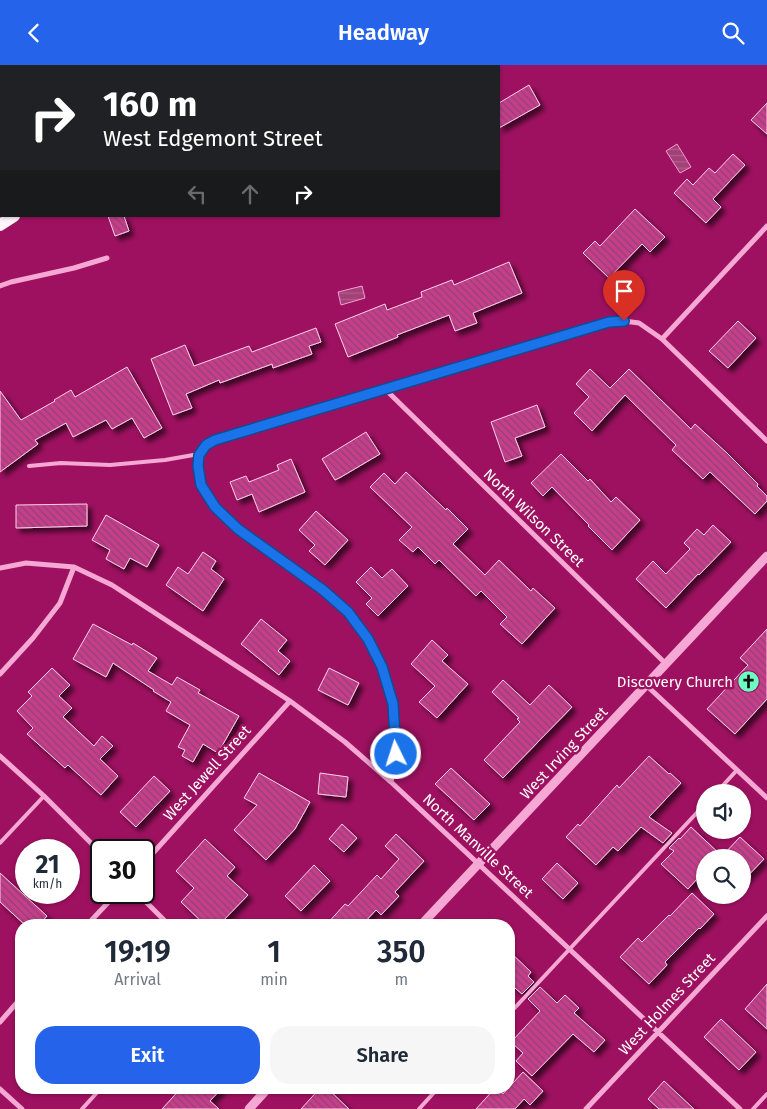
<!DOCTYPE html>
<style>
body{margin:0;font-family:"Fira Sans",sans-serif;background:#f6f6f7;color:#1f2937;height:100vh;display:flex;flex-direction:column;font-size:19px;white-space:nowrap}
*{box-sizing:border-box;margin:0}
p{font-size:16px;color:#747a83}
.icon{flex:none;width:28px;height:28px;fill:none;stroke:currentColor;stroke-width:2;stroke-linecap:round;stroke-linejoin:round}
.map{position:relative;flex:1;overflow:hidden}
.panel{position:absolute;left:15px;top:854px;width:500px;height:175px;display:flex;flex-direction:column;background:#fff;border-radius:20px;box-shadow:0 1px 4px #0004}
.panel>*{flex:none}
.hud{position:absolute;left:0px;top:0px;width:500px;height:152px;box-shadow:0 1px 4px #0004;background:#202124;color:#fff;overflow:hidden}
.tools{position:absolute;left:696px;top:719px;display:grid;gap:10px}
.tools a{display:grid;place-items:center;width:55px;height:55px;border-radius:50%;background:#fff;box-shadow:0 1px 4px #0004;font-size:25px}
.speed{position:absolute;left:15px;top:774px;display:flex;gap:10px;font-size:25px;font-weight:700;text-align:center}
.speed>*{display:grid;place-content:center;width:65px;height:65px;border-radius:50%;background:#fff;box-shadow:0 1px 4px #0004;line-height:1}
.speed small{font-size:12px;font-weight:400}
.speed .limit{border:2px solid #111;border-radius:8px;background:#fff;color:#111}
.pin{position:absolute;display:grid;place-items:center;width:42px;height:42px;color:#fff;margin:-51px -21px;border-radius:50% 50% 50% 0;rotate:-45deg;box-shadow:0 0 5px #0007}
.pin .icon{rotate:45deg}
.me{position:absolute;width:55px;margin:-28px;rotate:356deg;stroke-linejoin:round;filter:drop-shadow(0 0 4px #0008)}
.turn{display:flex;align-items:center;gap:18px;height:105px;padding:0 20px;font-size:22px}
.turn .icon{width:65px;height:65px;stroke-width:2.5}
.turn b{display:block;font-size:35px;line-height:42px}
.lanes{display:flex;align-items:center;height:48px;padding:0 20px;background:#0003;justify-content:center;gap:25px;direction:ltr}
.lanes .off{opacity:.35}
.eta{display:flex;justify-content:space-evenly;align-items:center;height:85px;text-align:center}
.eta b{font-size:30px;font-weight:600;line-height:35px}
.action{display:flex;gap:10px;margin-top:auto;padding:10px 20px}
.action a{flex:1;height:58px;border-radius:20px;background:#2563eb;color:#fff;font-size:20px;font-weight:600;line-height:58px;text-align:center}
.action a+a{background:#f6f6f7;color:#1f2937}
header{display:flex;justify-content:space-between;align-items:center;height:65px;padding:0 20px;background:#2563eb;color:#fff;font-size:22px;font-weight:600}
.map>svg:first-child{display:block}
.water{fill:url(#water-rules);stroke:#f89ad1}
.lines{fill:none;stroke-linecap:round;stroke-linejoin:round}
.canal{stroke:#a34078;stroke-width:18}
.building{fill:url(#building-back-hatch);stroke:#fed0eb;filter:url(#shadow)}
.service{stroke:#f5a8d4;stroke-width:4}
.minor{stroke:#f5a8d4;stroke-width:5}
.tertiary{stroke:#f5a8d4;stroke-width:9}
.primary{stroke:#fff5fa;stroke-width:12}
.motorway{stroke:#fff;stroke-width:15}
.route-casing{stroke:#114b97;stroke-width:12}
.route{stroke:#1a73e8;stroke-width:9}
.labels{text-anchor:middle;stroke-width:5;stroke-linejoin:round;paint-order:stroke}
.street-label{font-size:15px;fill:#fff;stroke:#9e1160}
.poi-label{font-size:15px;fill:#fff;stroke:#9e1160;text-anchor:end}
</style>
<header><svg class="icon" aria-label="back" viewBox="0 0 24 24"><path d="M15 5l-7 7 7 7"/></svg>Headway<svg class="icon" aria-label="search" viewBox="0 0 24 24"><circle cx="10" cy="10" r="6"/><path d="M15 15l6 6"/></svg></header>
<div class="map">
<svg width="767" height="1044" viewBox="0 0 767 1044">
<defs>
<pattern id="water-rules" width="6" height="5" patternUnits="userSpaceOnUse" patternTransform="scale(1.25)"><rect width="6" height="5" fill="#a34078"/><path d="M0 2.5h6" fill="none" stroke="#b15d8c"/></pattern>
<pattern id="building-back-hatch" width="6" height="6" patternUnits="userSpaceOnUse" patternTransform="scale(1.25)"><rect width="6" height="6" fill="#c63e8c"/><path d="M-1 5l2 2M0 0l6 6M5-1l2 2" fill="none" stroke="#8f446f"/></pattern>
<filter id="shadow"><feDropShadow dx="4.5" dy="4.5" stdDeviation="2.5" flood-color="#0009"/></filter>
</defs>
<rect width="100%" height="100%" fill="#9e1160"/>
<path class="water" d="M677 79 691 102 680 108 666 86Z
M362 221 365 233 341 240 338 227Z"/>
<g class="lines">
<path class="canal" d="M358 1 361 0"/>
</g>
<path class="building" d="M529 20 540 40 499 63V38Z
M767 38V69L751 55Z
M733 89 745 100 713 134 721 142 706 158 674 128 687 114 693 120 709 103 715 108Z
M635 144 665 172 650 187 642 179 609 213 583 188 595 176 600 181Z
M108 151H124L129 166 115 171Z
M509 197 522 228 473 248 477 258 455 266 449 250 397 270 398 272 348 292 335 259 385 239 387 245 422 232 421 227 452 215 454 220Z
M738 256 756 273 728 303 709 286Z
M316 263 321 277 309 281 312 289 273 303 272 299 220 318 219 315 186 329 192 343 173 350 151 294 185 280 194 301 249 281 252 287Z
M127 302 162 363 144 373 132 353 112 364 106 355 73 372 66 358 35 375 38 379 0 407V326L21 355 55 336 54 335 71 325 75 332Z
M590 304 610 323 629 304 691 364 695 359 727 388 758 419 757 421 767 431V436L755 449 710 407 703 414 672 385 676 380 625 330 592 366 574 348 589 332 576 319Z
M537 340 545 362 515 373 522 391 505 397 491 357Z
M366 367 380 389 341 412 335 415 322 394Z
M561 389 588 416 590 414 611 437 616 432 640 455 612 485 588 461 589 460 552 422 543 431 531 418Z
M291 394 305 427 259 447 252 429 237 435 230 417 246 411 249 417 279 405 277 400Z
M406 407 446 445 447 443 468 464 453 479 485 510 499 495 531 526 533 523 555 543 522 579 500 559 507 552 481 526 476 531 439 495 435 499 418 482 413 487 399 475 412 462 370 422 384 408 395 419Z
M87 439V461L16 463V440Z
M316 446 348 475 325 500 309 486 315 480 299 465Z
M106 450 159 480 147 502 130 493 124 504 106 494 110 485 92 475Z
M713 460 731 477 699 510 698 509 666 543 636 514 653 496 666 509 690 484 684 478 697 464 704 470Z
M203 487 216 496 211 504 224 514 203 546 166 520 178 502 188 509Z
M371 502 382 513 392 504 408 521 378 551 366 539 372 533 356 517Z
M261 554 287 575 278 586 290 596 279 610 241 579Z
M93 559 132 580 133 578 157 593 148 606 172 620 177 612 200 625 198 628 239 651 218 688 203 679 193 697 182 691 185 685 178 682 190 660 166 646 171 637 153 626 154 625 113 598 106 612 73 594Z
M767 564V634L735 669 707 644 748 600 740 593Z
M432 575 448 590 442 596 468 619 437 653 419 637 435 621 411 599Z
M52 603 70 620 59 631 72 643 63 652 94 681 102 671 113 681 100 694 118 711 101 730 68 700 65 703 27 669 33 663 17 646 32 631 28 627Z
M329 603 359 618 348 640 318 625Z
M503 615 530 640 549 620 572 642 503 713 484 695 520 657 517 654 519 653 492 627Z
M649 691 669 709 670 708 681 718 649 752 672 768 663 778 641 762 618 786 613 782 596 800 566 772 578 759 580 761 617 720 619 723Z
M451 703 490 739 474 755 435 719Z
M259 708 310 737 295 764 266 795 234 765 257 740 244 733Z
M320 708 348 712 346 732 318 729Z
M154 711 170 726 136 762 120 747Z
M342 759 357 773 344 787 329 774Z
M691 762 722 791 740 772 764 794 742 817V792H705V805L688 824 661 799 674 786 669 783 679 773 680 774Z
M396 769 424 796 395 827 399 831 381 850 376 845 362 860H326L345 839 348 841 377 810 381 814 399 794 385 781Z
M205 774 235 802 227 811 248 830 219 860H205L181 837 194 823 176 806Z
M557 798 578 818 563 834 542 814Z
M314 800 330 816 301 846 285 831Z
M0 808 47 851 39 860H25L0 837Z
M692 828 714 849 700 864 699 863 665 897 667 900 649 919 620 892 638 873 642 877 669 850 670 851Z
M509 886 531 907 528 911 534 917 522 929 509 918Z
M767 919V964L745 944Z
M540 922 557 938 565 930 579 943 574 948 605 975 594 987 573 969 532 1011 516 996 523 988 511 977 540 946 528 934Z
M721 954 756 987 739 1005 704 972Z
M523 1007 543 1026 530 1040 524 1034 515 1044H476L496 1022 503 1029Z
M664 1016 694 1044H659L648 1034Z
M182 1022H223L210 1036 219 1044H162Z
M321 1022H326L349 1044H301Z"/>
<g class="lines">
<path class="service" d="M29 401 61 398 110 400 165 395 199 389
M716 728 737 705
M0 778 44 731
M509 949 705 739
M82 1044 102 1022
M419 1044 439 1022
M753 1044 767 1029"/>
<path class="minor" d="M0 221 11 217 74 203 107 193
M662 274 767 376
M385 324 666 599
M0 503 26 498 74 502 112 520 290 636 345 677 391 717 740 1044
M0 609 33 573 60 538 74 502
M646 620 767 733
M0 691 44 731 101 788
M391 717 396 689 393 639 382 602 368 574 347 547 323 525 238 464 215 442 201 420 197 401 199 389 206 380 215 375 609 257 624 256 639 258 662 274 767 161
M144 798 290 636
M137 828 169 860
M87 860 117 828
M0 957 21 933
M0 1024 22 1044
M586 1044 767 851"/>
<path class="tertiary" d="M421 860 767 491
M249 1044 269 1022"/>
<path class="primary" d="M195 1 196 0
M0 160 14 151"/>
<path class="motorway" d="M2 1 3 0"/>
</g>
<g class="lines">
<defs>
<path id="route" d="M396 689 393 639 382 602 368 574 348 547 323 525 238 464 215 442 201 420 198 401 199 390 206 380 215 375 609 257 624 256"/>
</defs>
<use href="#route" class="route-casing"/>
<use href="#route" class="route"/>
</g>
<defs>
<symbol id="church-disc" viewBox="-11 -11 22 22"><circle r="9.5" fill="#6bffc2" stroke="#9e1160"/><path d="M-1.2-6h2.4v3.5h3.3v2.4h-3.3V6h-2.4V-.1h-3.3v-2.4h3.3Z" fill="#111"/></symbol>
</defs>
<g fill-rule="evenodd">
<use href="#church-disc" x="736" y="604" width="25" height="25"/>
</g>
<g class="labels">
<g class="street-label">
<text transform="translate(534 453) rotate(44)" y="5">North Wilson Street</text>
<text transform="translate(564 688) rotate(-47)" y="5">West Irving Street</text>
<text transform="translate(207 708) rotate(-48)" y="5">West Jewell Street</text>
<text transform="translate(478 781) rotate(43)" y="5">North Manville Street</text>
<text transform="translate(667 939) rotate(-47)" y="5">West Holmes Street</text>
</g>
<g class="poi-label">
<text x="733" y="622">Discovery Church</text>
</g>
</g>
</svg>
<div class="tools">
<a><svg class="icon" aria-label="sound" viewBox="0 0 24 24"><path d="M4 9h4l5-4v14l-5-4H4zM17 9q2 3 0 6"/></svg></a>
<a><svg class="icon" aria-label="search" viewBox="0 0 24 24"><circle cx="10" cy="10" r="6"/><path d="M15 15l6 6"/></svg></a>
</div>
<div class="speed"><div>21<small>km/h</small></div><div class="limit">30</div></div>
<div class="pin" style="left:624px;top:256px;background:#d93025"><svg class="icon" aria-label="arrive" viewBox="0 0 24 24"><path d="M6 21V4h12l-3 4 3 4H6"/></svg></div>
<svg class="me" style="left:396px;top:689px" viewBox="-20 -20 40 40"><circle r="17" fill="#1a73e8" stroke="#fff" stroke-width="3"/><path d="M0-11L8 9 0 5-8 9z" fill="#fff"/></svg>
<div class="hud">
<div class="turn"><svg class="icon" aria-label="right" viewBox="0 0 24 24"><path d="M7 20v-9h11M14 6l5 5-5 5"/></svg><div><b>160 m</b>West Edgemont Street</div></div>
<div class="lanes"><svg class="icon off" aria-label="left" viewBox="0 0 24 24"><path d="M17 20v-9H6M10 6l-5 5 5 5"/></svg><svg class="icon off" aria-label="ahead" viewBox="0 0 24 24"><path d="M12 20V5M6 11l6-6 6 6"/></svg><svg class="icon" aria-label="right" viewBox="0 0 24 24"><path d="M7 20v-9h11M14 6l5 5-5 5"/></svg></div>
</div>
<section class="panel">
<div class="eta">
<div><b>19:19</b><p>Arrival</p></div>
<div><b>1</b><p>min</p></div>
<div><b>350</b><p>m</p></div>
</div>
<div class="action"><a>Exit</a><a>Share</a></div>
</section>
</div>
